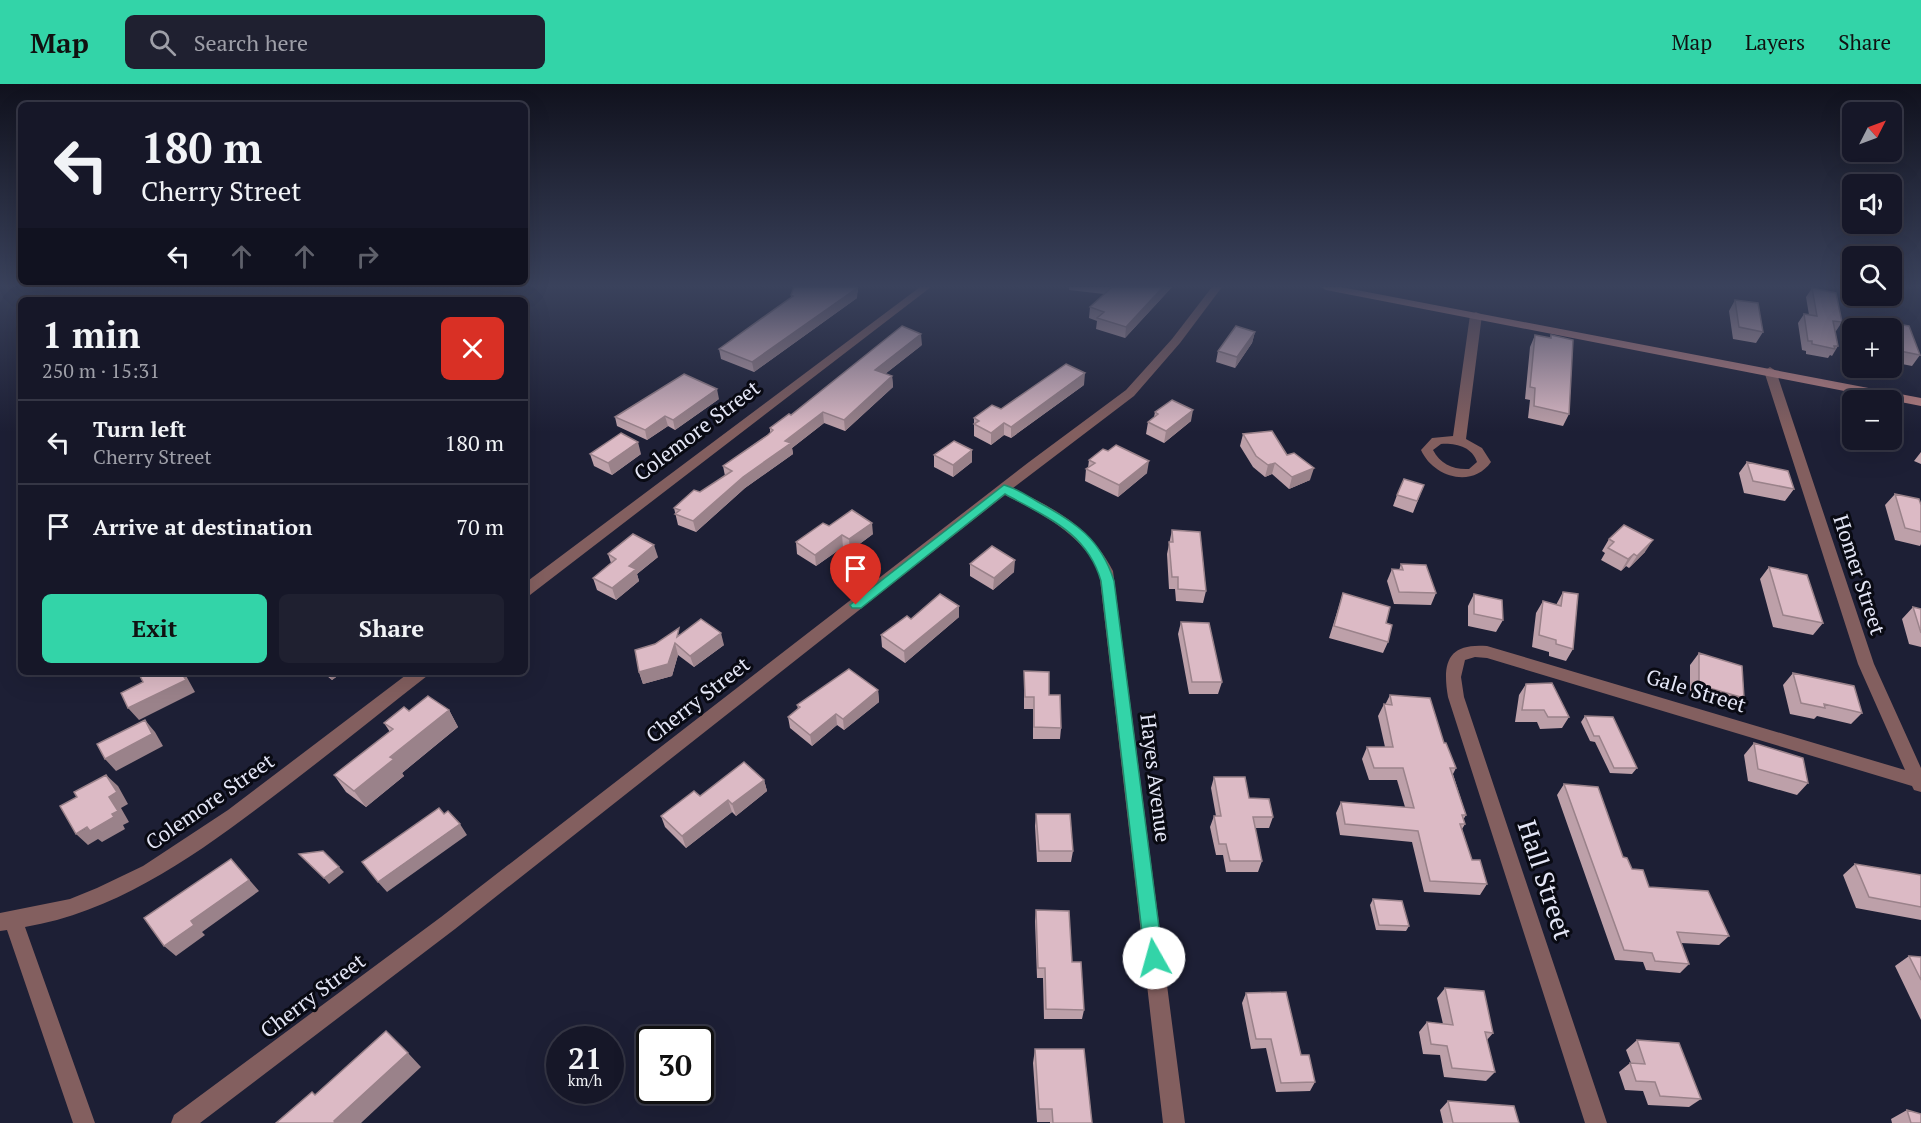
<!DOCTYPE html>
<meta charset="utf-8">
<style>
body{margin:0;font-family:"PT Serif",serif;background:#1f2030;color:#f1f3f6;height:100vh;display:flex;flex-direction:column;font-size:22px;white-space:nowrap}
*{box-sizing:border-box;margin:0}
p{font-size:20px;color:#9e9fa8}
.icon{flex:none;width:33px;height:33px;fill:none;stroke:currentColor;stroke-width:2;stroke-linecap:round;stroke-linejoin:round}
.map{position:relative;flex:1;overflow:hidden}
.panel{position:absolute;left:18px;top:213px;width:510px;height:378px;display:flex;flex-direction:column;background:#161728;border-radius:9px;box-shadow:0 6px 24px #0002,0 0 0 2px #353645}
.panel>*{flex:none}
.banner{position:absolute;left:18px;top:18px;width:510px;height:183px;border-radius:9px;box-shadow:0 6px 24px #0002,0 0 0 2px #353645;background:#161728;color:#f1f3f6;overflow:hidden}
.needle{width:39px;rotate:48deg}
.controls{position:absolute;left:1842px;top:18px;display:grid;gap:12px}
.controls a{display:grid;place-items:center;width:60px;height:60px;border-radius:9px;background:#161728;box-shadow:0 6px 24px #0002,0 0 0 2px #353645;font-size:30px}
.speed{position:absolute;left:546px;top:942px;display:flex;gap:12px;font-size:30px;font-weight:700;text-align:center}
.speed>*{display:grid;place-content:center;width:78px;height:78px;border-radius:50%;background:#161728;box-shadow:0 6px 24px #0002,0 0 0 2px #353645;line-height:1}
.speed small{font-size:15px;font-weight:400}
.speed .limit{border:3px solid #111;border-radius:9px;background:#fff;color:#111}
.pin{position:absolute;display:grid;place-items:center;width:51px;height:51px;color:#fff;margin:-62px -26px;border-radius:50% 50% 50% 0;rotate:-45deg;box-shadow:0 0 6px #0007}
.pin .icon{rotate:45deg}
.me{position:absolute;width:66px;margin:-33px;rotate:353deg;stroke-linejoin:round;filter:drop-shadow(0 0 4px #0008)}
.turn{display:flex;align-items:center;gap:21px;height:126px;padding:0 24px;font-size:27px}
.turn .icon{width:78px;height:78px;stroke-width:2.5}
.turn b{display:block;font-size:42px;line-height:51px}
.lanes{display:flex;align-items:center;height:57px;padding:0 24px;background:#0003;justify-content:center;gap:30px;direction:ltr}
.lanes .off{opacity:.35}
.round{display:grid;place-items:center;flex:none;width:63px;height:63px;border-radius:9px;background:#1f2030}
.headline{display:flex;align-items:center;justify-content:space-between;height:102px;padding:0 24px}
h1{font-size:36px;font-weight:700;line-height:45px}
.cta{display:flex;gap:12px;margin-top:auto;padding:12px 24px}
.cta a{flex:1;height:69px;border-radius:9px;background:#33d4a8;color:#111;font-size:24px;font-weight:700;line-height:69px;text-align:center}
.cta a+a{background:#1f2030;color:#f1f3f6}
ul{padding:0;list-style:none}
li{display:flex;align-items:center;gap:18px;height:84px;padding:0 24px;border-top:2px solid #353645}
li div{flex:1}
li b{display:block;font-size:22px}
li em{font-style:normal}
header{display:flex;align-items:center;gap:36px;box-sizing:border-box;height:84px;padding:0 30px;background:#33d4a8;color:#111}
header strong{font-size:28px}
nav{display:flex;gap:33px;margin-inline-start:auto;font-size:21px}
.search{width:420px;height:54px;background:#1f2030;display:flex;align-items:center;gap:15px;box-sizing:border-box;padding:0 21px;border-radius:9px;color:#9e9fa8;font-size:22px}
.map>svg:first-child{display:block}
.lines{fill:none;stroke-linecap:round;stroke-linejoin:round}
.street{fill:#835f5f;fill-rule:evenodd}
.secondary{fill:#bb8181;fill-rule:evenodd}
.wall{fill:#bda0a9}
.shaded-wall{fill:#9a828a}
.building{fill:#dcbac5;stroke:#9a828a;stroke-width:1.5}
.route{fill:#33d4a8;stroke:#218a6d;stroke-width:1.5}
.labels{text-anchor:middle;stroke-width:6;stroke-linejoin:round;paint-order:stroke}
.street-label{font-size:21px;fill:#e4e6f6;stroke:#090a13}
.near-street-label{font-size:26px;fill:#e4e6f6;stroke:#090a13}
</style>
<header>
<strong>Map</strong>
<div class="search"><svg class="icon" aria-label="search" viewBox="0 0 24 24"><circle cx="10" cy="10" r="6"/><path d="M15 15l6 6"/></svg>Search here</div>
<nav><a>Map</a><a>Layers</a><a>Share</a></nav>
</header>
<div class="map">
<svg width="1921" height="1039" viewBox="0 0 1921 1039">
<rect width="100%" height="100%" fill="#1d1f35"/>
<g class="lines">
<path class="street" d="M920 203H931L530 511 525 512V499Z
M1212 203H1222L1180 259 1134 312 1013 404C1056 426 1090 442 1113 487L1185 1039H1163L1099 487C1079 448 1042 430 1005 411L455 845 200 1039H171L174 1031 441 833 1029 378 1126 306 1172 255Z
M1476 228 1482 231 1466 355 1482 364 1491 378C1472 405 1433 393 1421 366L1432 354 1453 352 1470 231ZM1441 360C1456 359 1472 363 1477 378L1469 385C1454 386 1440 380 1433 366Z
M1770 283 1776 287 1874 580 1921 684V708L1914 706 1912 702 1487 574 1475 573 1465 576 1461 593 1464 613 1607 1039H1585L1448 613C1442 578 1448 559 1487 562L1905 686 1858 580 1764 287Z
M410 588H429L427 592C380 629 334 666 287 702 208 762 125 826 25 843L95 1039H73L7 846 0 847V829L70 815 97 804 143 782 228 726Z"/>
<path class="secondary" d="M1321 203H1341L1921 314V322L1326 206Z"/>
</g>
<path class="wall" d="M794 203H858V208L857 209V214L754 288 721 275 719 265 791 214V211Z
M1069 203H1172L1125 254 1096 245 1097 237 1089 234 1090 223 1104 210 1069 206Z
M1812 204 1842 238 1836 247H1835L1838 262 1832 272 1830 271 1828 274 1806 270V267L1802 266 1798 239 1804 230 1809 231 1806 213Z
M1735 216 1763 248 1756 259 1733 255 1729 227Z
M1890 239 1920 271 1912 282 1892 278V244H1885Z
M1255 248 1252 259 1235 284 1216 278 1218 267Z
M1535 251 1550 254 1551 251 1569 330 1563 342 1528 334 1530 316 1525 315 1530 263Z
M922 261 885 290 892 292 893 303 845 347 824 339 792 364 793 370 745 404 696 448 678 441 674 424 700 408 725 392 723 382 770 349V344L791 331Z
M1084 301 1011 354 1004 351 991 361 974 352V334Z
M719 315 675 346 668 342 647 356 617 342 615 333Z
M1155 328 1191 337 1164 359 1146 350 1148 338 1154 333Z
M1243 350 1287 371 1310 396 1289 405 1272 390 1265 393 1253 383 1240 362Z
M1108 367 1147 389 1118 413 1085 397 1086 385 1088 384 1089 376Z
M1921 368V380L1914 377Z
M590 370H641L612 391 594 382Z
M934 371 972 378 953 393 934 383Z
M1747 378 1794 405 1785 417 1744 409 1739 389Z
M1424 401 1413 429 1393 422 1397 411Z
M1895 410 1921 421V460L1920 462 1895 456 1885 421Z
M829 442 873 450 850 467 843 463 816 482 797 470 796 458Z
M1172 446 1206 507 1203 519 1176 517 1175 505H1169L1167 470Z
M1609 455 1645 468 1629 484 1626 482 1621 487 1601 476 1605 469 1602 467Z
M608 470 658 473 637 490 639 497 616 516 597 506 593 494 611 479Z
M970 480 1014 488 993 506 970 492Z
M1401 480 1436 509 1431 521 1394 520 1387 497 1392 485 1399 486Z
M1769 483 1823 539 1813 551 1773 543 1760 495Z
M1563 508 1573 565 1566 577 1549 572V568L1532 563 1536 529 1543 517 1556 521Z
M1343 509 1386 539 1388 558 1383 569 1329 554Z
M1474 510 1503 536 1496 548 1468 542V522Z
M959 522V533L905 579 882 563 881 551 911 535Z
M1913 523 1921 525V563L1909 560 1902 535Z
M1181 538 1222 598 1218 610H1189L1178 550Z
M681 550 724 561 694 583 678 571 672 592 643 600 639 588 655 560Z
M1699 569 1744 614 1734 626 1690 613V581Z
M1024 587 1061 644 1060 655H1033V625H1024Z
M322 588H343L332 596Z
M1793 589 1862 629 1851 640 1817 632 1814 635 1790 630 1783 601Z
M1526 600 1569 633 1562 644 1540 645 1537 638H1515L1519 611Z
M878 606 879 618 844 646 837 641 812 662 790 644 788 633 798 625 797 621Z
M1390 611 1444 659 1456 684 1453 690 1466 731 1463 736 1465 740 1462 745 1472 776 1487 800 1480 811 1424 808 1412 758 1340 751 1336 729 1341 718 1405 723 1397 696H1369L1362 675 1367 663H1385L1378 632 1384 620 1385 621Z
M449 626 458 643 402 689 404 692 366 723 346 708 334 691 390 648 384 639 409 627Z
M1585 632 1637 684 1632 690 1610 689 1595 658 1590 657 1581 638Z
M1754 659 1808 699 1797 711 1748 697 1744 671Z
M1214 693 1249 714 1273 733 1269 744H1255L1262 777 1258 788H1226L1223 771H1216L1210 743 1214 732H1216L1211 704Z
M764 696 767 707 736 732 732 728 686 764 665 743 661 732 700 712Z
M1564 700 1632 785 1649 803 1729 852 1719 861 1681 859 1689 880 1680 889 1646 886 1643 878 1615 876 1557 711Z
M1036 730 1073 767 1071 778H1037L1035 742Z
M1855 780 1921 791V836L1856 824 1843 791Z
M1373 815 1409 842 1406 847 1376 846 1370 821Z
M1036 826 1084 926 1082 935H1044L1043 894H1037L1035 837Z
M1909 872 1921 873V936L1895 882Z
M1445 904 1493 949 1487 956 1495 988 1486 997 1444 993 1440 971 1423 970 1419 948 1427 938 1443 940 1437 914Z
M1246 909 1301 971 1315 998 1310 1007 1276 1008 1266 964 1251 965 1242 919Z
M1637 956 1701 1015 1689 1023 1648 1021 1643 1007 1625 1006 1619 988 1630 979H1631L1626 966Z
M1035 965 1092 1039H1050V1038H1037L1033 979Z
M1448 1017 1519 1039H1443L1440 1026Z
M1907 1026 1921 1039H1892L1891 1035Z"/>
<path class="shaded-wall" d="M852 203H858L857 214 754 288 752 278Z
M1163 203H1172L1125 254 1126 243Z
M1255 248 1252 259 1235 284 1237 273Z
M921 250 922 261 876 297 875 286Z
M1085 289 1084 301 1011 354V343Z
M892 292 893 303 845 347 844 336Z
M717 305 719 315 675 346 673 336Z
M1193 326 1191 337 1164 359 1166 347Z
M823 328 824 339 792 364 793 370 745 404 696 448 693 437 743 393 785 357Z
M665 332 668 342 647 356 645 346Z
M1004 339V351L991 361V349Z
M638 358 641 370 612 391 608 379Z
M972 366V378L953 393V381Z
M1149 377 1147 389 1118 413 1119 401Z
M1275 379 1272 390 1265 393 1268 381Z
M1314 384 1310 396 1289 405 1292 393Z
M872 439 873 450 850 467 849 455Z
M842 451 843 463 816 482 815 471Z
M1653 456 1645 468 1629 484 1637 472Z
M654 461 658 473 637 490 639 497 616 516 612 504 629 482Z
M1634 470 1626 482 1621 487 1628 475Z
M1015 476 1014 488 993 506 994 494Z
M959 522V533L905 579 904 567Z
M721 549 724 561 694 583 690 572Z
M675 559 678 571 672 592 643 600 639 588Z
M181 588H184L195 608 139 636 128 624Z
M327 588H343L332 596Z
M878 606 879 618 844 646 843 635Z
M449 626 458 643 402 689 404 692 366 723 354 707 390 673Z
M836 630 837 641 812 662 810 651Z
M145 636 155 648 163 662 116 687 105 675Z
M106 691 118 702 128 720 121 724 129 738 123 741 125 745 102 758 98 755 88 761 76 750 112 730Z
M764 696 767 707 736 732 732 720Z
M728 716 732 728 686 764 682 752Z
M460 740 467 751 387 808 378 798Z
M231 775 259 807 202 848 205 851 176 872 164 862 191 837Z
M339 783 344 788 329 800 324 794Z
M408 969 421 983 361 1039H335L334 1037Z"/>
<path class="building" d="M794 203H854L857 204 752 278 719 265 793 212 791 211Z
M1112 203H1163L1126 243 1097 234 1104 228 1090 223Z
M1812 204 1836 209 1842 238 1833 237 1838 262H1834L1835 265 1812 260V257H1808L1804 230 1817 232Z
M1735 216 1758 219 1763 248 1739 243Z
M1890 239 1909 242 1920 271 1900 267Z
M902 242 921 250 875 286 892 292 844 336 823 328 785 357 791 359 743 393 693 437 675 430 680 426 674 424 694 406 700 408 732 387 723 382 768 351 773 346 770 344 789 330 791 331Z
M1236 242 1255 248 1237 273 1218 267Z
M1535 251 1551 254V251L1573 256 1569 330 1534 322 1535 304 1530 303Z
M1066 280 1085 289 1011 343 1004 339 991 349 974 340 979 337 974 334 992 321 1001 325Z
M684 290 717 305 673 336 665 332 645 346 615 333Z
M1172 316 1193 326 1166 347 1148 338 1158 330 1155 328Z
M1272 347 1287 371 1294 369 1314 384 1292 393 1275 379 1268 381 1256 372 1243 350Z
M621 349 638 358 608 379 590 370Z
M954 357 972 366 953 381 934 371Z
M1116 361 1149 377 1119 401 1086 385 1095 379 1089 376 1103 365 1108 367Z
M1747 378 1788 387 1794 405 1753 397Z
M1404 395 1424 401 1417 417 1397 411Z
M1895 410 1919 415 1921 421V448L1905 444Z
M852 426 872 439 849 455 842 451 815 471 796 458 823 439 829 442Z
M1624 441 1653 456 1637 472 1634 470 1628 475 1608 464 1614 458 1609 455Z
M1172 446 1200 448 1206 507 1178 505V493H1172L1169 458H1173Z
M633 450 654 461 629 482 636 485 612 504 593 494 616 475 608 470Z
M992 462 1015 476 994 494 970 480Z
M1401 480 1426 481 1436 509 1399 508 1392 485 1403 486Z
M1769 483 1807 491 1823 539 1783 531Z
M1563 508 1578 510 1573 565 1556 560V556L1539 551 1543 517 1561 522Z
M1343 509 1390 523 1386 539 1392 541 1388 558 1334 542Z
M940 510 959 522 904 567 881 551 907 532 911 535Z
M1474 510 1502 516 1503 536 1474 530Z
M1913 523 1921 525V549Z
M701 535 721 549 690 572 675 559 668 580 639 588 635 566 655 560 679 544 677 553Z
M1181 538 1209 539 1222 598H1192Z
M1699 569 1742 582 1744 614 1699 601Z
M849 585 878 606 843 635 836 630 810 651 788 633 800 623 797 621Z
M1024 587 1049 588V611H1060L1061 644 1034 643V613H1025Z
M138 588H181L186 596 128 624 121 609 143 598Z
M1793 589 1854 602 1862 629 1824 620 1825 624 1801 619Z
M1552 599 1569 633H1548L1544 626H1522L1526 600Z
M1390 611 1430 614 1444 659H1446L1456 684H1450L1466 731H1462L1465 740H1460L1472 776H1480L1487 800 1430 797 1418 747 1345 740 1341 718 1414 724 1403 684H1374L1367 663H1393L1384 620 1392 621Z
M428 612 449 626 390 673 394 675 354 707 334 691 393 645 384 639 404 623 409 627Z
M1585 632 1613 633 1637 684H1614L1599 652H1594Z
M145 636 152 650 105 675 97 660Z
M1754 659 1803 674 1808 699 1758 685Z
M744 678 764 696 732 720 728 716 682 752 661 732 694 707 700 712Z
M106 691 117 708 109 713 118 727 112 730 114 733 90 747 87 743 76 750 60 722 77 713 74 708Z
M1214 693H1245L1249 714 1269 715 1273 733H1253L1262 777H1230L1226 760H1219L1214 732H1221Z
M1564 700 1598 703 1623 773 1627 774 1632 785 1643 786 1649 803 1708 807 1729 852 1677 848 1689 880 1655 877 1652 869 1624 866Z
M439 724 444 730 448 727 460 740 378 798 362 778Z
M1036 730H1070L1073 767H1039Z
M323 767 339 783 324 794 299 770Z
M231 775 249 796 191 837 194 841 164 862 144 834Z
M1855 780 1921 791V823L1869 813Z
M1373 815 1402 817 1409 842 1379 841Z
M1036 826 1069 827 1072 878H1081L1084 926 1046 925 1045 884H1038Z
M1909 872 1921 873V896Z
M1445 904 1484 907 1493 949 1485 948 1495 988 1452 984 1447 962 1431 960 1427 938 1453 941Z
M1286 908 1301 971H1309L1315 998 1281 999 1271 955H1256L1246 909Z
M386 947 408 969 334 1037 335 1039H276L312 1008 315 1011Z
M1637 956 1679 959 1701 1015 1660 1012 1655 998 1636 997 1630 979 1645 980Z
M1035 965H1084L1092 1039H1053L1052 1025H1039Z
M1448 1017 1514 1022 1519 1039H1453Z
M1907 1026 1921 1030V1039H1911Z"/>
<linearGradient id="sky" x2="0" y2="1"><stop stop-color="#10111d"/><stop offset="0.58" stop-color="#3a425c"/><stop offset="1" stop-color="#3a425c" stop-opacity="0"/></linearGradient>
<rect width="1921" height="348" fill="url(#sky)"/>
<path class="route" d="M1004 401C1016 404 1027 412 1038 418 1075 438 1101 455 1114 497L1163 874 1160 880 1154 883 1148 880 1145 874 1101 497C1087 448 1046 433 1005 410L861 524H852L850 521Z"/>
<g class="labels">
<g class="street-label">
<text transform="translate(697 347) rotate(-37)" y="7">Colemore Street</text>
<text transform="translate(1859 491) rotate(72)" y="7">Homer Street</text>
<text transform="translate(1696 607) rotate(17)" y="7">Gale Street</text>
<text transform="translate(698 616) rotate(-38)" y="7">Cherry Street</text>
<text transform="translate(1155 694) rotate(83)" y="7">Hayes Avenue</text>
<text transform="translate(210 718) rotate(-35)" y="7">Colemore Street</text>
<text transform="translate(313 912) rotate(-37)" y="7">Cherry Street</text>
</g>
<g class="near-street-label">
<text transform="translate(1545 796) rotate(72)" y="9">Hall Street</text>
</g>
</g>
</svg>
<div class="controls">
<a><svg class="needle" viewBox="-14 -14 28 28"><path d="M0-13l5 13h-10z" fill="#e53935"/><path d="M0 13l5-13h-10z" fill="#9e9fa8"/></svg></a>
<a><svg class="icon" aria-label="sound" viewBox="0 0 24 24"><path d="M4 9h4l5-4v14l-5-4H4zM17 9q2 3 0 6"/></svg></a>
<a><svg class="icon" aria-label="search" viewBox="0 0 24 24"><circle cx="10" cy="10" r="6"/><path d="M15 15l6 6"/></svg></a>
<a>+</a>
<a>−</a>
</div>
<div class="speed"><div>21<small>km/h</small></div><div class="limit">30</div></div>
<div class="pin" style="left:856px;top:521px;background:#d93025"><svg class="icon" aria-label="arrive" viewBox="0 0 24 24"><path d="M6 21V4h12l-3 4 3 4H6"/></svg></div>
<svg class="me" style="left:1154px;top:874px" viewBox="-20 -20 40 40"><circle r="19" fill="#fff"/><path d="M0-13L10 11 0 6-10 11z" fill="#33d4a8"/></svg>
<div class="banner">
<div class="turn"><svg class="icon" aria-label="left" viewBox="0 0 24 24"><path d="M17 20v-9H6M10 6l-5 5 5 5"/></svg><div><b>180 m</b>Cherry Street</div></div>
<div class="lanes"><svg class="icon" aria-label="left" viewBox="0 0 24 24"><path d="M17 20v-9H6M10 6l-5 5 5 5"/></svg><svg class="icon off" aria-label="ahead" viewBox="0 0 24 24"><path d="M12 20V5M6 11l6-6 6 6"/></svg><svg class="icon off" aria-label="ahead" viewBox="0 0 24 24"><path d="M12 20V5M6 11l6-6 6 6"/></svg><svg class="icon off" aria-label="right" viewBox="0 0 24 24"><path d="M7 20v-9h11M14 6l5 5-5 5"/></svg></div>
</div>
<section class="panel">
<div class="headline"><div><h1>1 min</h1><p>250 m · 15:31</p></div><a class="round" style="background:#d93025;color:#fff"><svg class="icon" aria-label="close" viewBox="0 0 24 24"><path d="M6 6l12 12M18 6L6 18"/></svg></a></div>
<ul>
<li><svg class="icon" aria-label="left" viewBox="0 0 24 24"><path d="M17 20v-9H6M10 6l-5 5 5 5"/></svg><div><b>Turn left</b><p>Cherry Street</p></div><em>180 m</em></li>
<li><svg class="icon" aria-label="arrive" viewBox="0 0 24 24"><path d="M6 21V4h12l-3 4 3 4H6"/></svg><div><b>Arrive at destination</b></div><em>70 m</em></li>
</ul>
<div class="cta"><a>Exit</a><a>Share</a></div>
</section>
</div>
